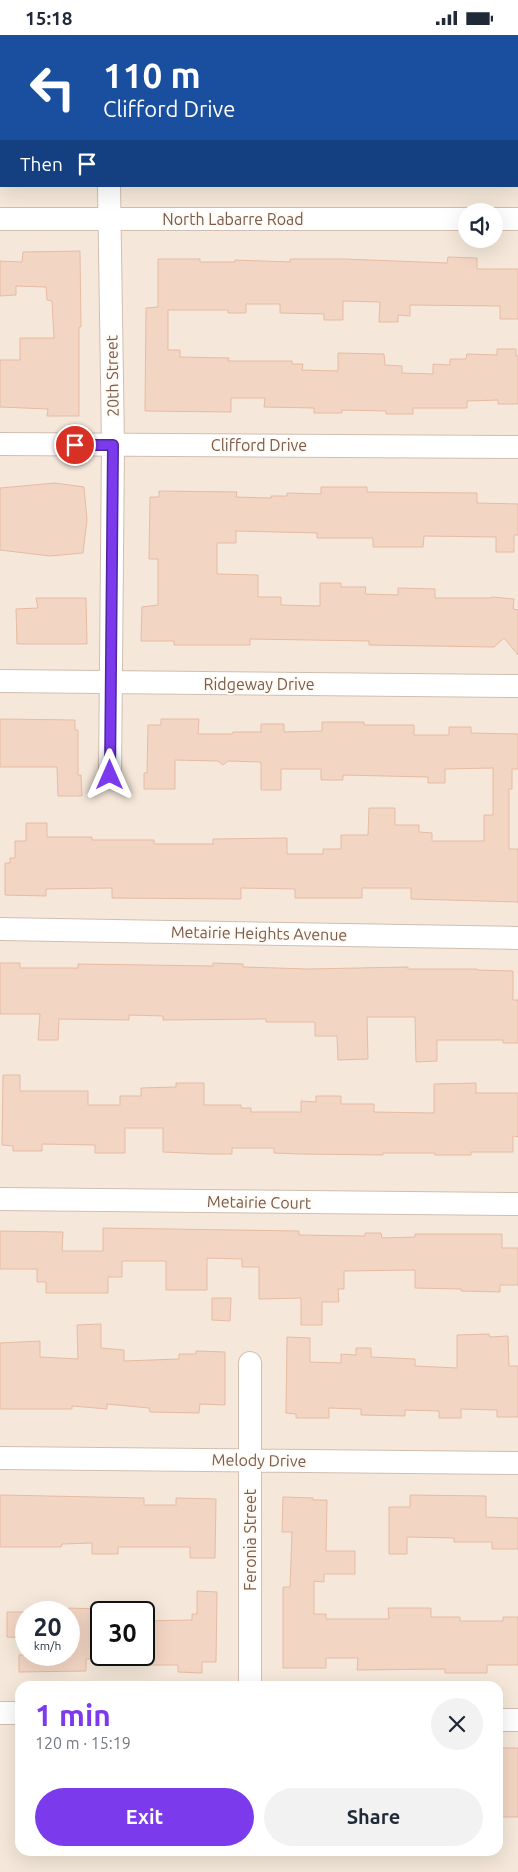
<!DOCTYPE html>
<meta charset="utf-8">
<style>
body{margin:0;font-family:Ubuntu,sans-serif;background:#f2f2f3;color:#1f2937;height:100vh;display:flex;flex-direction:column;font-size:19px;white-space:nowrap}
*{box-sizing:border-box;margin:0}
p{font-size:16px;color:#747a83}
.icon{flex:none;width:28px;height:28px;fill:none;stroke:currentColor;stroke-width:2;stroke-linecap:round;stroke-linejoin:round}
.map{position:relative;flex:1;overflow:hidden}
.sheet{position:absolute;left:15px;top:1646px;width:488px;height:175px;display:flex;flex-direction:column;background:#fff;border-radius:15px;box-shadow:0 5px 20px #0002}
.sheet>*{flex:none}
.guide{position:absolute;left:0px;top:0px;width:519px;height:152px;box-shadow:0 5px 20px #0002;background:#1a4fa0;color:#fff;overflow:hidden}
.buttons{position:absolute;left:458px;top:168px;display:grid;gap:10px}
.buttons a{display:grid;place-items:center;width:45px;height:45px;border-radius:50%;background:#fff;box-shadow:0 5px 20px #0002;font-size:25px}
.speed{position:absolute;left:15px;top:1566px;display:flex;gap:10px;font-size:25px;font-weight:700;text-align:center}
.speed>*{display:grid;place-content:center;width:65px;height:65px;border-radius:50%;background:#fff;box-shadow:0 5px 20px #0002;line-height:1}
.speed small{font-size:12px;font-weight:400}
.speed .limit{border:2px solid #111;border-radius:8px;background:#fff;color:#111}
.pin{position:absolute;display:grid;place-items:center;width:42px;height:42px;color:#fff;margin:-21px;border:2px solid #fff;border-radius:50%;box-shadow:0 1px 5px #0007}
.me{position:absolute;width:55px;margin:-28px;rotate:0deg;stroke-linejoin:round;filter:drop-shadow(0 0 4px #0008)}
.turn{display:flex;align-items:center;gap:18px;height:105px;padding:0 20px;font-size:22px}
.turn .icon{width:65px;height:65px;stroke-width:2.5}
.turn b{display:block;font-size:35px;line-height:42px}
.then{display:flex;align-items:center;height:48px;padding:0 20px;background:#0003;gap:10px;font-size:19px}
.round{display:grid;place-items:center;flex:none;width:52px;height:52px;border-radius:26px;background:#f2f2f3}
.headline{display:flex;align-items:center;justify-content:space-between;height:85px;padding:0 20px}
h1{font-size:30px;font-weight:600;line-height:38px;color:#7c3aed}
.cta{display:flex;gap:10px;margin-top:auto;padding:10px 20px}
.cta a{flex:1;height:58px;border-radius:30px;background:#7c3aed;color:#fff;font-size:20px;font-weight:600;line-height:58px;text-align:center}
.cta a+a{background:#f2f2f3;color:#1f2937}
.status{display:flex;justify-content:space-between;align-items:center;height:35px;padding:0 25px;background:#fff;direction:ltr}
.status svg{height:14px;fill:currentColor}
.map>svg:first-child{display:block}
.residential{fill:#f5e8da;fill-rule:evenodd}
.building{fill:#f3d5c3;stroke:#e6bba3}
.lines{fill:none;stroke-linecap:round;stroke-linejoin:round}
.street-casing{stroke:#d1beb0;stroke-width:24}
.street{stroke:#fff;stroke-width:22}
.route-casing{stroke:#51269a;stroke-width:12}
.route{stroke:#7c3aed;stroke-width:9}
.labels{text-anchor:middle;stroke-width:4;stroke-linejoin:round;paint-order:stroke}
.street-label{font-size:16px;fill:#7a5c4d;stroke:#fffaf3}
</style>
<div class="status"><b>15:18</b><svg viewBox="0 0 49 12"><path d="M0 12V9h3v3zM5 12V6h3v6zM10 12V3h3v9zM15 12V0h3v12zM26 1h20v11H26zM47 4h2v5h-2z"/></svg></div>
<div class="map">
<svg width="518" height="1837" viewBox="0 0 518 1837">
<rect width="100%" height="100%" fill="#fdf6ec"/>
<path class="residential" d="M0 0H518V1837H0ZM1 1H518V151H1ZM466 176H494V204H466ZM26 1578H69V1620H26ZM101 1578H144V1620H101ZM20 1651H498V1816H20Z"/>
<path class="building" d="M80 216 81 292H79V381H47L48 374 0 372V325H20V303H54L52 266 47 265 46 252 16 251V260L0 261V226L22 227 23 217Z
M448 222 477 223V234H518V284H500V271L410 270V281L398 280V287H379L380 267 343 266V285H324V279L280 278V269H246V278H228V275H168V315H180V322L229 323 228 326H292V329H303L302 335 338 336V318L384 319 385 330 402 331V338L433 339V329L450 330V324H466L467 319 497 320V314H516V321H518V369H498V365L467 366V373H413V379H386V376L342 375V378H314V373L264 372 265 363H231V377L145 376 146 273 158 272V224H200V227H235V225L290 227V224H344L447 228Z
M55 448 84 452 87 485 83 518 50 521 0 515V453Z
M321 452H367V457L477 458V468L518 469V500H514V517H496V502L424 501 423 512H373V503H317V498L236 496V508H217V539L258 540V562H281V570L320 571V548H341V552H366L365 559 398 560V553L435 554V563H491L492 562 514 564 513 574 518 575V620L504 603 494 612 369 610V606L250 604V610H174V606H141L142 572 158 570V524H149L150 462H159V456L237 457 236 462 271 463V461H287V458L321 459Z
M36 563H86L87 609H17L16 574 38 573Z
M0 684 75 685V695H78V740H81L82 761H58L57 732H0Z
M161 684H199L198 699H232L233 697H261V689H284V697L322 696V687H364V690H414V700H449V692H471V698L518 699V734H512V754H509V814H518V867L411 864V853H362V863H295V854L241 853V864L112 863V853L46 854V861L5 860V828H10V823H15V806H26V788H47V802H92V805H154V809H213V804L287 803V819H323V814H341V800H368L369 773H395V790H419V797L432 798V806H484V780H493V733L445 734V748H428V742L343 740V745H321V734H281V755H261V727L228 726 223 730 218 726 175 725V754H144V738H147L148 690H161Z
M0 928H20V933H78V929L213 931V928L243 929V932L308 934 408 932V934H477V935L513 936V965H518V1008H503V1005H437V1026L416 1027 415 982H367L368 1024 338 1025 337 1001H315V987H266V984L163 985V981L129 980V985L59 984 58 1005H38L40 979H0Z
M3 1040H20V1056H88V1070H120V1061H141V1053L176 1052V1048H204V1070H241V1073H251V1077H301V1066L316 1067V1061H341V1069H374V1077L434 1078V1049L476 1048V1058H518V1102L513 1101V1117H471V1120H435V1118H383V1120L301 1119 274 1118V1113H232V1119H209L163 1117V1093H125V1118H95V1110L42 1109V1116H13V1111L2 1110Z
M103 1193 299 1196V1200L365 1201V1198H381L382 1203 415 1202V1199H502V1213H518V1250H500V1257L461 1256V1254L415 1253V1235L344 1236V1254H338L339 1267H322V1290H301V1263L259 1264V1232H242V1224L207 1223V1255H166V1226H122V1242H108V1258H46V1247H37V1234H0V1196L63 1197 62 1216H103Z
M212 1263H231L230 1286 212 1285Z
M101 1289V1313L124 1315V1326L179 1324V1319H196V1316L225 1317V1370L200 1369 199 1378 150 1377 149 1373 107 1369V1374L72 1371V1374H0V1308L40 1306V1322L78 1324 77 1290Z
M489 1299 490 1302 508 1301 509 1331H518V1382H497V1375L461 1374V1383H439V1376L405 1375V1381L361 1380V1374L329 1373V1383H296V1379L286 1378 287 1302 310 1303V1327L341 1328V1319L356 1320V1313H371V1322L415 1324V1331L457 1333V1300Z
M0 1460 144 1463V1470H176V1463L216 1464 215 1523H190V1512H118V1519H92V1508L62 1509 61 1512H0Z
M410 1460 486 1461V1482L518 1483V1514H492V1507H454V1503L407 1502V1519H389V1472H410Z
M283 1462 313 1463V1465H327L326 1516H355V1539H324V1547L314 1546V1579H326V1584H389L388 1573H431V1582H460V1586H503V1582H518V1630H487V1638H445V1634L357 1635 358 1623H326V1633H283V1552H290L292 1497H282Z
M197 1556 217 1557 216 1627H202V1638L178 1637V1630H144V1586L192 1585V1579H197Z
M69 1573 101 1574V1624H86V1636L19 1637V1620H69Z
M7 1577H26V1603L7 1602Z
M498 1713H518V1782H498Z"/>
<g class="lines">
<defs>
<path id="street" d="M109 0V1
M109 151 113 410 110 741
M0 184H466
M494 184H518
M0 409 518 412
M0 646 518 651
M0 894 518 903
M0 1164 518 1169
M0 1423 518 1428
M250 1651V1328
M0 1678H20
M498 1685H518"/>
</defs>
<use href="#street" class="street-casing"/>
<use href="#street" class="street"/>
</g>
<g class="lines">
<defs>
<path id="route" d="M75 410H113L110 740"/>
</defs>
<use href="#route" class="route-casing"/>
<use href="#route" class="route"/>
</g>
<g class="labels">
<g class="street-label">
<text x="233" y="190">North Labarre Road</text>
<text transform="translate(112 341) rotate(-91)" y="6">20th Street</text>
<text x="259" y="416">Clifford Drive</text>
<text x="259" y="655">Ridgeway Drive</text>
<text transform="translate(259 898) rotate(1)" y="6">Metairie Heights Avenue</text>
<text transform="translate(259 1167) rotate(1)" y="6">Metairie Court</text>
<text transform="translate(259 1425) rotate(1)" y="6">Melody Drive</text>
<text transform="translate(250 1505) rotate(-90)" y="6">Feronia Street</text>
</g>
</g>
</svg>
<div class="buttons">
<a><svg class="icon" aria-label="sound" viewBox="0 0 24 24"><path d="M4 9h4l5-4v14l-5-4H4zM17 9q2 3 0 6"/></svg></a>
</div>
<div class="speed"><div>20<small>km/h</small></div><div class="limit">30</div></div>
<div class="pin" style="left:75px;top:410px;background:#d93025"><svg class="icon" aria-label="arrive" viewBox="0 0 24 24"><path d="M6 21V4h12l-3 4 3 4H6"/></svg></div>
<svg class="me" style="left:110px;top:740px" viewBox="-20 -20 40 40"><path d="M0-17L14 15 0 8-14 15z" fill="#7c3aed" stroke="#fff" stroke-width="4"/></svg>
<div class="guide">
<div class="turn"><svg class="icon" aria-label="left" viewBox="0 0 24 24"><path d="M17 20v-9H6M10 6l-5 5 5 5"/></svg><div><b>110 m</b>Clifford Drive</div></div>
<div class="then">Then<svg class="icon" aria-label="arrive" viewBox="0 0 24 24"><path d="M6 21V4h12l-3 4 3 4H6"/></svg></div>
</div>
<section class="sheet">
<div class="headline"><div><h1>1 min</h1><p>120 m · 15:19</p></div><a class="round"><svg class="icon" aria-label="close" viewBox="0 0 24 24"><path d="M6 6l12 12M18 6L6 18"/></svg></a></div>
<div class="cta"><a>Exit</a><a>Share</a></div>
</section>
</div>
